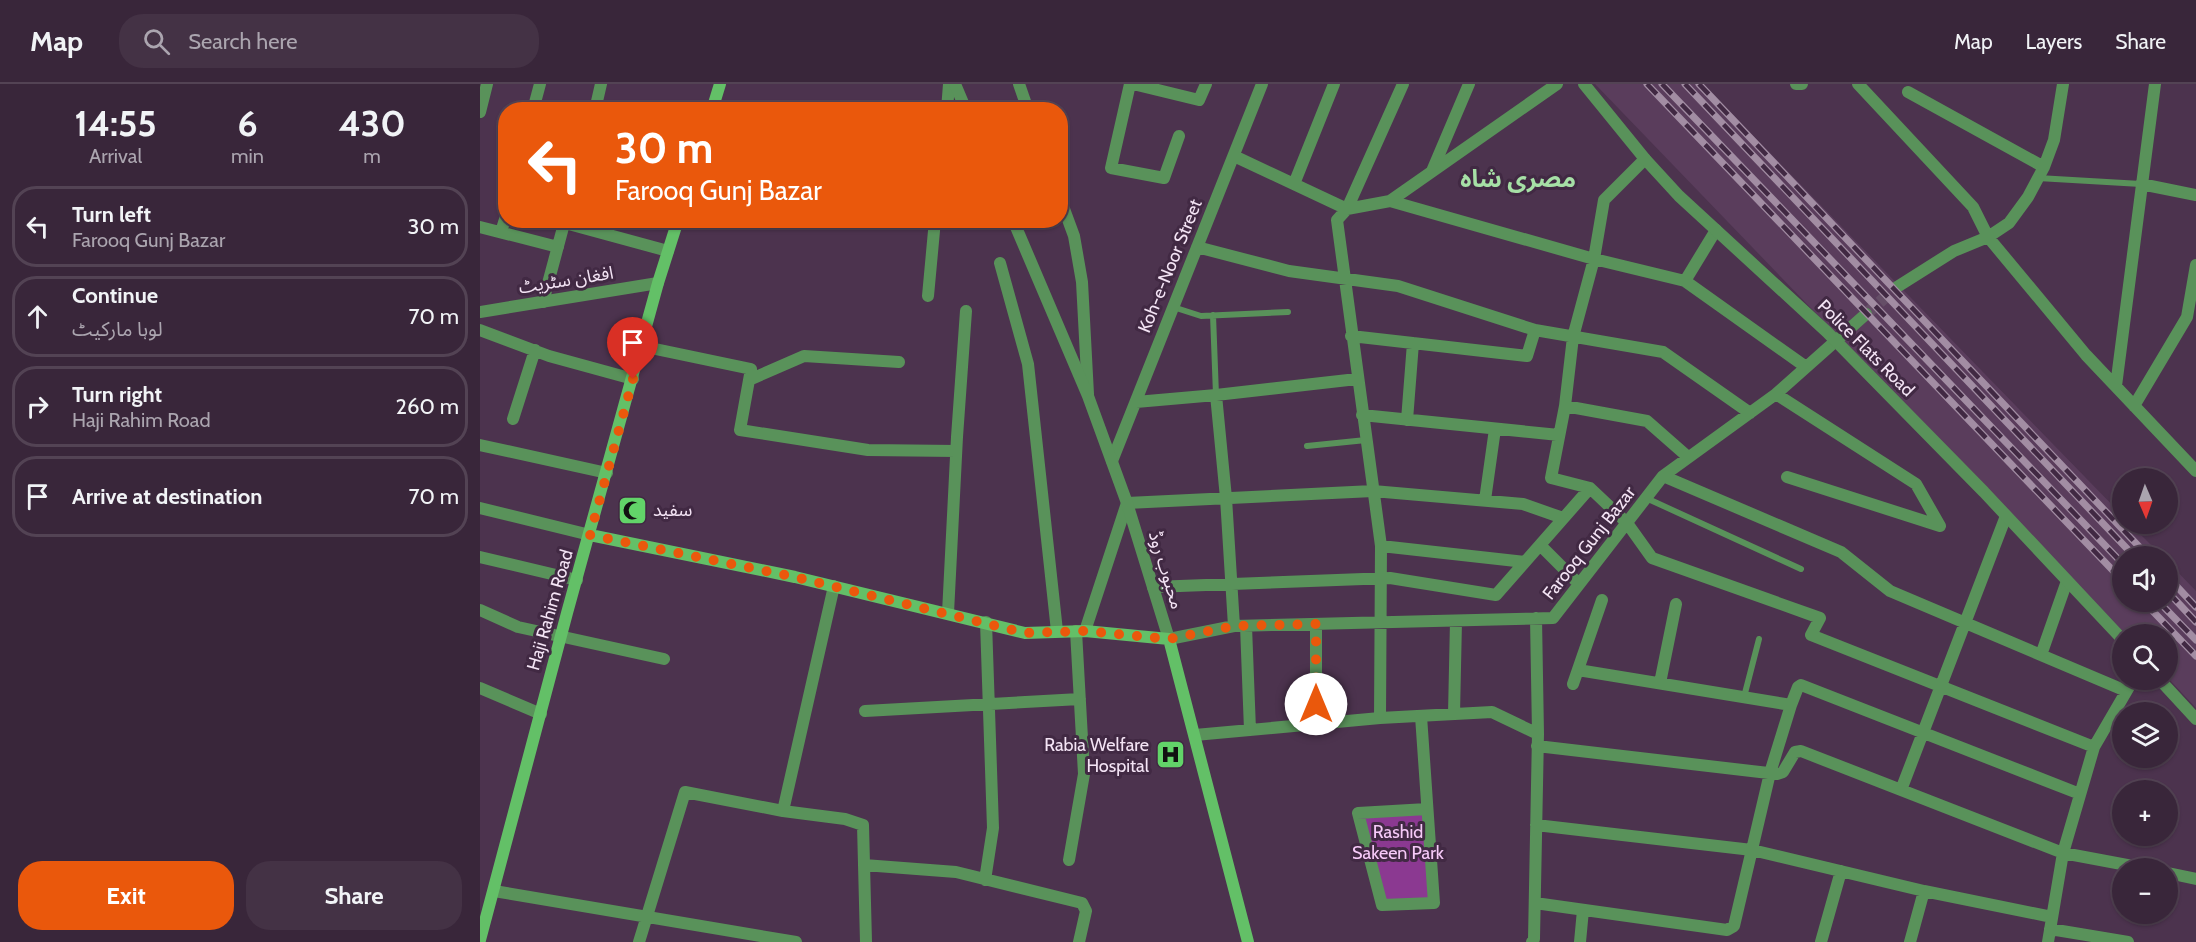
<!DOCTYPE html>
<meta charset="utf-8">
<style>
body{margin:0;font-family:Cabin,"Noto Sans Arabic",sans-serif;background:#443245;color:#f1f3f6;height:100vh;display:flex;flex-direction:column;font-size:22px;white-space:nowrap}
*{box-sizing:border-box;margin:0}
p{font-size:20px;color:#aba5af}
.icon{flex:none;width:33px;height:33px;fill:none;stroke:currentColor;stroke-width:2;stroke-linecap:round;stroke-linejoin:round}
.map{position:relative;flex:1;overflow:hidden}
.side{display:flex;flex-direction:column;background:#39263a;width:480px}
.side>*{flex:none}
.guide{position:absolute;left:18px;top:18px;width:570px;height:126px;border-radius:24px;box-shadow:0 2px 4px #0004,0 0 0 2px #534354;background:#ea580c;color:#fff;overflow:hidden}
.needle{width:39px;rotate:178deg}
.buttons{position:absolute;left:1632px;top:384px;display:grid;gap:12px}
.buttons a{display:grid;place-items:center;width:66px;height:66px;border-radius:50%;background:#39263a;box-shadow:0 2px 4px #0004,0 0 0 2px #534354;font-size:30px}
.pin{position:absolute;display:grid;place-items:center;width:51px;height:51px;color:#fff;margin:-62px -26px;border-radius:50% 50% 50% 0;rotate:-45deg;box-shadow:0 0 6px #0007}
.pin .icon{rotate:45deg}
.me{position:absolute;width:66px;margin:-33px;rotate:0deg;stroke-linejoin:round;filter:drop-shadow(0 0 4px #0008)}
.turn{display:flex;align-items:center;gap:21px;height:126px;padding:0 18px;font-size:27px}
.turn .icon{width:78px;height:78px;stroke-width:2.5}
.turn b{display:block;font-size:42px;line-height:51px}
.eta{display:flex;justify-content:space-evenly;align-items:center;height:102px;text-align:center}
.eta b{font-size:36px;font-weight:700;line-height:42px}
.button{display:flex;gap:12px;margin-top:auto;padding:12px 18px}
.button a{flex:1;height:69px;border-radius:24px;background:#ea580c;color:#fff;font-size:24px;font-weight:700;line-height:69px;text-align:center}
.button a+a{background:#443245;color:#f1f3f6}
ul{padding:0;list-style:none}
li{display:flex;align-items:center;gap:18px;height:81px;margin:0 12px 9px;padding:0 6px;border:3px solid #534354;border-radius:24px}
li div{flex:1}
li b{display:block;font-size:22px}
li em{font-style:normal}
header{display:flex;align-items:center;gap:36px;box-sizing:border-box;height:84px;padding:0 30px;background:#39263a;border-bottom:2px solid #534354}
header strong{font-size:28px}
nav{display:flex;gap:33px;margin-inline-start:auto;font-size:21px}
.search{width:420px;height:54px;background:#443245;display:flex;align-items:center;gap:15px;box-sizing:border-box;padding:0 21px;border-radius:24px;color:#aba5af;font-size:22px}
main{display:flex;flex:1;min-height:0}
.map>svg:first-child{display:block}
.built{fill:#5a3d5c}
.green{fill:#8b3991}
.lines{fill:none;stroke-linecap:round;stroke-linejoin:round}
.minor-tunnel{stroke:#654e67;stroke-width:12;stroke-dasharray:12 6;stroke-linecap:butt}
.service{stroke:#59925a;stroke-width:6}
.minor{stroke:#59925a;stroke-width:12}
.tertiary{stroke:#59925a;stroke-width:12}
.secondary{stroke:#63c067;stroke-width:12}
.rail-casing{stroke:#a28da3;stroke-width:7}
.rail{stroke:#412943;stroke-width:4.5;stroke-dasharray:14;stroke-linecap:butt}
.route{stroke:#ea580c;stroke-width:10;stroke-dasharray:0 18}
.labels{text-anchor:middle;stroke-width:6;stroke-linejoin:round;paint-order:stroke}
.street-label{font-size:18px;fill:#f4e4f5;stroke:#412943}
.poi-label{font-size:18px;fill:#f4e4f5;stroke:#412943;text-anchor:start}
.park-label{font-size:18px;fill:#f6caf8;stroke:#412943}
.district-label{font-size:24px;font-weight:bold;fill:#a6e0a6;stroke:#412943}
</style>
<header>
<strong>Map</strong>
<div class="search"><svg class="icon" aria-label="search" viewBox="0 0 24 24"><circle cx="10" cy="10" r="6"/><path d="M15 15l6 6"/></svg>Search here</div>
<nav><a>Map</a><a>Layers</a><a>Share</a></nav>
</header>
<main>
<section class="side">
<div class="eta">
<div><b>14:55</b><p>Arrival</p></div>
<div><b>6</b><p>min</p></div>
<div><b>430</b><p>m</p></div>
</div>
<ul>
<li><svg class="icon" aria-label="left" viewBox="0 0 24 24"><path d="M17 20v-9H6M10 6l-5 5 5 5"/></svg><div><b>Turn left</b><p>Farooq Gunj Bazar</p></div><em>30 m</em></li>
<li><svg class="icon" aria-label="ahead" viewBox="0 0 24 24"><path d="M12 20V5M6 11l6-6 6 6"/></svg><div><b>Continue</b><p>لوہا مارکیٹ</p></div><em>70 m</em></li>
<li><svg class="icon" aria-label="right" viewBox="0 0 24 24"><path d="M7 20v-9h11M14 6l5 5-5 5"/></svg><div><b>Turn right</b><p>Haji Rahim Road</p></div><em>260 m</em></li>
<li><svg class="icon" aria-label="arrive" viewBox="0 0 24 24"><path d="M6 21V4h12l-3 4 3 4H6"/></svg><div><b>Arrive at destination</b></div><em>70 m</em></li>
</ul>
<div class="button"><a>Exit</a><a>Share</a></div>
</section>
<div class="map">
<svg width="1716" height="858" viewBox="0 0 1716 858">
<rect width="100%" height="100%" fill="#4c334e"/>
<path class="built" d="M1115 0H1223L1642 431V440H1650L1682 472H1642V518H1688V478L1716 507V624L1688 594V550H1645Z"/>
<path class="green" d="M947 725 954 819 902 821 878 729Z"/>
<g class="lines">
<path class="minor-tunnel" d="M1386 230 1417 203"/>
<path class="service" d="M1558 94 1661 100
M693 223 721 232 808 228
M733 231 736 311
M827 362 886 356
M1166 414 1321 485
M1264 613 1279 555"/>
<path class="minor" d="M539 0 548 26
M650 0 631 84 684 94 699 52
M653 0 719 16 726 0
M1316 0H1322
M1378 0 1493 123 1508 153 1606 271 1716 387
M1428 8 1564 83
M53 26 60 0
M115 26 121 0
M467 26 469 0
M0 28 7 0
M754 72 867 125 910 117 1114 175 1205 197 1326 283
M1165 75 1124 116 1114 175 1093 253 1085 322 1071 394 1110 404 1147 439 1172 474 1340 534 1331 551 1614 663
M952 87 989 0
M814 100 854 0
M1661 100 1716 111
M580 114 594 152 602 198 608 310
M910 117 1077 0
M85 139 188 167
M0 143 78 163
M21 148 26 132
M717 163 809 187 918 202 1055 246 1047 272 871 252
M520 179 548 280 577 547
M1205 197 1236 146
M1417 203 1474 167 1508 153 1529 139 1548 113 1564 83 1574 56 1583 0
M448 212 455 136
M63 218 85 136
M0 246 69 272 153 295
M1055 246 1183 268 1270 329
M161 262 271 285 260 346 388 366 476 367
M269 296 324 272 419 278
M1636 302 1675 0
M1296 310 1436 400 1460 442
M736 311 746 414 754 542
M656 318 736 311 877 295
M1085 322 1167 337 1208 373
M1654 322 1707 233 1716 181
M882 331 1079 351
M33 335 55 266
M927 336 933 259
M0 361 127 389
M632 377 782 0
M1183 392 1361 468 1410 507 1646 607
M1307 393 1460 442
M1005 416 1015 345
M1060 461 1099 500
M901 462 1045 478
M0 473 97 496
M673 503 910 494 1016 511 1110 404
M0 526 38 543 184 575
M468 529 477 353 486 227
M836 540V640
M766 542 770 646
M605 547 647 419 893 407 1043 420 1083 434
M689 555 754 542 1073 534 1183 392 1296 310 1386 230
M1561 571 1587 497
M1098 586 1311 621
M1180 599 1196 520
M1093 600 1122 516
M385 627 600 615
M974 630 976 537
M941 632 954 819 902 821 878 729 947 725
M900 634 901 462 857 136 867 125 923 0
M715 651 900 634 1012 628 1058 650
M1057 662 1297 690 1303 688 1315 668 1321 667 1583 769 1663 784
M1421 706 1526 432
M303 727 354 502
M1056 741 1272 766 1444 807 1572 833
M589 776 604 690 596 547
M384 781 476 788 602 819 606 827 599 858
M1688 789 1716 795
M505 796 513 744 506 538
M14 807 316 858
M1055 819 1247 846 1254 842 1290 689 1311 621 1318 603 1321 601 1600 710
M1570 845 1648 858
M159 858 205 708 303 727 365 735 383 741 386 858
M1052 858 1054 855 1058 650 1056 534
M1100 858 1103 826
M1341 858 1361 787
M1430 858 1444 807
M1568 858 1583 769 1614 663 1653 596"/>
<path class="tertiary" d="M475 0 486 26
M1104 0 1165 75 1199 112 1347 248 1504 408 1642 555
M533 136 608 312 647 419 689 555
M0 228 178 199
M0 424 110 451
M1680 596 1716 635
M0 604 61 630"/>
<path class="secondary" d="M232 26 240 0
M110 451 315 493 545 549 605 547 689 555 768 858
M0 856 87 529 178 199 198 136"/>
<defs>
<path id="rail" d="M1167 0 1642 496
M1182 0 1642 479
M1205 0 1654 472
M1219 0 1668 472
M1688 493 1716 523
M1688 508 1716 538
M1664 518 1716 572
M1679 518 1716 556"/>
</defs>
<use href="#rail" class="rail-casing"/>
<use href="#rail" class="rail"/>
</g>
<g class="lines">
<path class="route" d="M153 295 110 451 315 493 545 549 605 547 689 555 754 542 836 540V620"/>
</g>
<defs>
<symbol id="mosque-square" viewBox="-11 -11 22 22"><rect x="-9" y="-9" width="18" height="18" rx="4" fill="#62d469" stroke="#412943"/><path d="M3.5-4.9A6 6 0 1 0 3.5 4.9A5 5 0 1 1 3.5-4.9Z" fill="#111"/></symbol>
<symbol id="hospital-square" viewBox="-11 -11 22 22"><rect x="-9" y="-9" width="18" height="18" rx="4" fill="#62d469" stroke="#412943"/><path d="M-5-5h3v3.5h4V-5h3V5h-3V1.5h-4V5h-3Z" fill="#111"/></symbol>
</defs>
<g fill-rule="evenodd">
<use href="#mosque-square" x="136" y="410" width="33" height="33"/>
<use href="#hospital-square" x="674" y="654" width="33" height="33"/>
</g>
<g class="labels">
<g class="street-label">
<text transform="translate(690 182) rotate(-68)" y="6">Koh-e-Noor Street</text>
<text transform="translate(86 196) rotate(-9)" y="6">افغان سٹریٹ</text>
<text transform="translate(1386 264) rotate(45)" y="6">Police Flats Road</text>
<text transform="translate(1109 459) rotate(-52)" y="6">Farooq Gunj Bazar</text>
<text transform="translate(686 486) rotate(73)" y="6">محبوب روڈ</text>
<text transform="translate(70 526) rotate(-74)" y="6">Haji Rahim Road</text>
</g>
<g class="poi-label">
<text x="173" y="432">سفید</text>
<text x="669" y="667" text-anchor="end">Rabia Welfare<tspan x="669" dy="21">Hospital</tspan></text>
</g>
<g class="park-label">
<text x="918" y="754">Rashid<tspan x="918" dy="21">Sakeen Park</tspan></text>
</g>
<g class="district-label">
<text x="1038" y="103">مصری شاہ</text>
</g>
</g>
</svg>
<div class="buttons">
<a><svg class="needle" viewBox="-14 -14 28 28"><path d="M0-13l5 13h-10z" fill="#e53935"/><path d="M0 13l5-13h-10z" fill="#aba5af"/></svg></a>
<a><svg class="icon" aria-label="sound" viewBox="0 0 24 24"><path d="M4 9h4l5-4v14l-5-4H4zM17 9q2 3 0 6"/></svg></a>
<a><svg class="icon" aria-label="search" viewBox="0 0 24 24"><circle cx="10" cy="10" r="6"/><path d="M15 15l6 6"/></svg></a>
<a><svg class="icon" aria-label="layers" viewBox="0 0 24 24"><path d="M12 4l9 5-9 5-9-5zM3 14l9 5 9-5"/></svg></a>
<a>+</a>
<a>−</a>
</div>
<div class="pin" style="left:153px;top:295px;background:#d93025"><svg class="icon" aria-label="arrive" viewBox="0 0 24 24"><path d="M6 21V4h12l-3 4 3 4H6"/></svg></div>
<svg class="me" style="left:836px;top:620px" viewBox="-20 -20 40 40"><circle r="19" fill="#fff"/><path d="M0-13L10 11 0 6-10 11z" fill="#ea580c"/></svg>
<div class="guide">
<div class="turn"><svg class="icon" aria-label="left" viewBox="0 0 24 24"><path d="M17 20v-9H6M10 6l-5 5 5 5"/></svg><div><b>30 m</b>Farooq Gunj Bazar</div></div>
</div>
</div>
</main>
